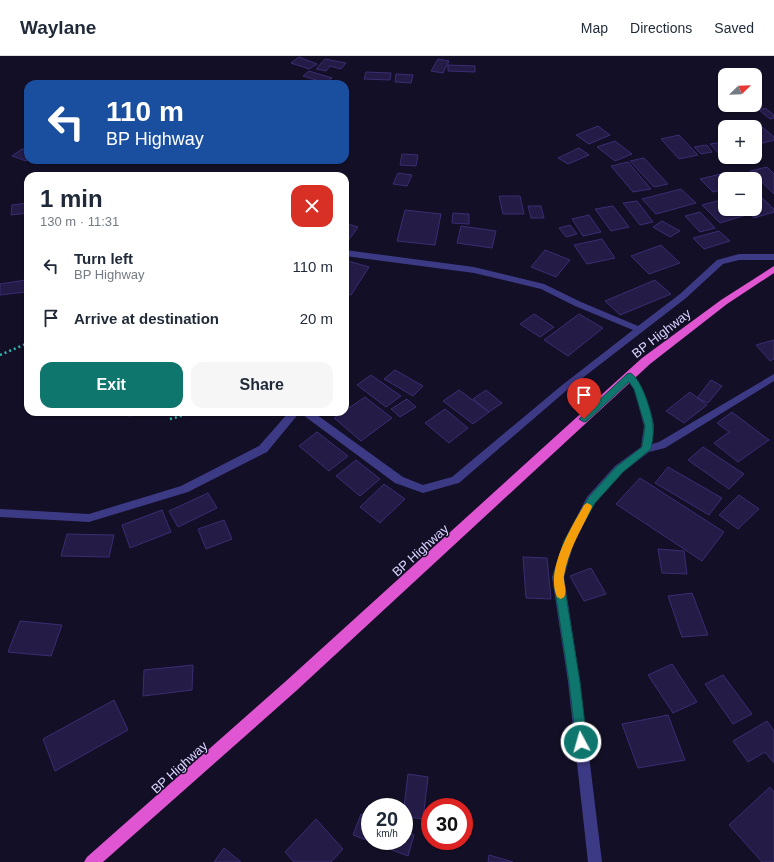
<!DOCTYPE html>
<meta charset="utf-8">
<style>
body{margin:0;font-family:Arial,sans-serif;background:#f6f6f7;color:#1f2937;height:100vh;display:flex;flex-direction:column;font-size:15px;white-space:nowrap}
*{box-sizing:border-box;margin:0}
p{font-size:13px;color:#747a83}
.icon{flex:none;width:22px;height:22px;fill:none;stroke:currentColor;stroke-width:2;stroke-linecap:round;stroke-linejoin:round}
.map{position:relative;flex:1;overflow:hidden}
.drawer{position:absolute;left:24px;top:116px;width:325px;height:244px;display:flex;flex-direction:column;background:#fff;border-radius:12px;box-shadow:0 1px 3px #0004}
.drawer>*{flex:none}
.top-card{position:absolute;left:24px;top:24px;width:325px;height:84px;border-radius:12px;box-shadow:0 1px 3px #0004;background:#1a4fa0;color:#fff;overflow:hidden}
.needle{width:26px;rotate:67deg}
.controls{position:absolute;left:718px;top:12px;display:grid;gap:8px}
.controls a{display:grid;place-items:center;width:44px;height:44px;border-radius:8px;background:#fff;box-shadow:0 1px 3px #0004;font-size:20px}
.speed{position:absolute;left:361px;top:742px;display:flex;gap:8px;font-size:20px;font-weight:700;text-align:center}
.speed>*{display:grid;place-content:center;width:52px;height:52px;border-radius:50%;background:#fff;box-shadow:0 1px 3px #0004;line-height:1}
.speed small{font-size:10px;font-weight:400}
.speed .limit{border:6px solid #d22;background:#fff;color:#111}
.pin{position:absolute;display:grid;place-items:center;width:34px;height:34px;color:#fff;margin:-41px -17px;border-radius:50% 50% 50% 0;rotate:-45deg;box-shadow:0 0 4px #0007}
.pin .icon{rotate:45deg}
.me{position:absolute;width:44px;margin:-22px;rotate:354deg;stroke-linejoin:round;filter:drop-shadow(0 0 3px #0008)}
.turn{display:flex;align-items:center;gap:14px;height:84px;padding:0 16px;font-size:18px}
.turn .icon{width:52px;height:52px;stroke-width:2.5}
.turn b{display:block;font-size:28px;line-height:34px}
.round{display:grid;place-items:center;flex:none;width:42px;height:42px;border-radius:12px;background:#f6f6f7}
.overview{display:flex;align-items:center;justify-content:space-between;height:68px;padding:0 16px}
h1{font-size:24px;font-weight:800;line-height:30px}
.action{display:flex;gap:8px;margin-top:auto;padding:8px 16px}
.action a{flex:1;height:46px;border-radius:12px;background:#0f766e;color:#fff;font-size:16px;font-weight:800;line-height:46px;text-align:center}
.action a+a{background:#f6f6f7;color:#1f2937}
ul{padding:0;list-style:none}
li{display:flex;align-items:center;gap:12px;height:52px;padding:0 16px}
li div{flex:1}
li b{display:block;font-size:15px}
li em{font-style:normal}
header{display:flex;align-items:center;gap:24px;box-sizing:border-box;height:56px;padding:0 20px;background:#fff;border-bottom:1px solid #e0e1e3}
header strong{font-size:19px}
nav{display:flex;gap:22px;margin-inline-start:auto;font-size:14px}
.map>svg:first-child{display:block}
.building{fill:#241b47;stroke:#3b2d73}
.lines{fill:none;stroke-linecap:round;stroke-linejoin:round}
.path{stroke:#2fb8b0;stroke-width:2.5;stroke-dasharray:2 3;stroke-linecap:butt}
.service{fill:#3d3a85;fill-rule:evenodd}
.minor{fill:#3d3a85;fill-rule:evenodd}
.trunk{fill:#e055d1;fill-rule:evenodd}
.route{fill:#0f766e;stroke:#0a4d48}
.slow{fill:#f59e0b}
.labels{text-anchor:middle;stroke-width:3;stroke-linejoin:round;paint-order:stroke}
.street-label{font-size:13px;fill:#d9d4ff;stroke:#130f26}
</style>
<header>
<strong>Waylane</strong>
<nav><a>Map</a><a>Directions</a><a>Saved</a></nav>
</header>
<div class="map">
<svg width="774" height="806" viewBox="0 0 774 806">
<rect width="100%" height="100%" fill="#130f26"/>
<path class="building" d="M299 1 317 8 309 13 291 7Z
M325 3 346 7 341 13 330 10 326 15 316 13Z
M438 3 449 5 443 17 431 15Z
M448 9 475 10V16L448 15Z
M309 15 332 22 326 27 303 20Z
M366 16 391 17 390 24 364 23Z
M396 18 413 19 411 27 395 26Z
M765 52 774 59V62L770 63 759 54Z
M755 65 774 81V84L755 89V71L732 70Z
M598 70 610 79 589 88 576 79Z
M679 79 698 99 679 103 661 83Z
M615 85 632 98 615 105 597 91Z
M723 86 725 87V101H734L724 103 710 88Z
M707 89 712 96 701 98 694 91Z
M579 92 589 99 568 108 558 102Z
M22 93 28 94V103L26 105 12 100Z
M402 98 418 99 416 110 400 109Z
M644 102 668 128 654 131 630 105Z
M628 106 651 133 633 136 611 110Z
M767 111 774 118V138L750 115Z
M729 116 736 123H725V133L713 136 700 123Z
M398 117 412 119 407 130 393 128Z
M681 133 696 147 656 158 642 143Z
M499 140H520L524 158H503Z
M762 142 774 153V156L754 162 745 153H755V143Z
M725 143V153H739L746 159 720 167 702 149Z
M637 145 653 166 640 169 623 147Z
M28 147V157L11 159 12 149Z
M528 150H541L544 162H531Z
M613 150 629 171 611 175 595 153Z
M405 154 441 158 435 189 397 185Z
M700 156 715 172 700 176 685 160Z
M453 157 469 158V168L452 167Z
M589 159 601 176 583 180 572 163Z
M662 165 680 175 670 181 653 171Z
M345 167 358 171 345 189Z
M570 169 577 178 566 181 559 172Z
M461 170 496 175 492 192 457 187Z
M719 175 730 185 704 193 693 182Z
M602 183 615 202 587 208 574 189Z
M661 189 680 207 649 218 631 200Z
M545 194 570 204 556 221 531 211Z
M348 205 369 211 351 239 345 237V210Z
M26 224 25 236 0 239V228Z
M655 224 671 238 620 259 605 245Z
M534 258 554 271 540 281 520 268Z
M579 258 603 272 568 300 544 284Z
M774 284V303L770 305 756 289Z
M395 314 423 330 413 340 384 323Z
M371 319 401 340 386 351 357 329Z
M711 324 722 330 708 347 697 342Z
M459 334 489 356 473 368 443 345Z
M486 334 502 347 489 356 473 343Z
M690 336 707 349 684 367 666 355Z
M365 341 392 362 361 385 334 362Z
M407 343 416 351 400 361 391 353Z
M445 353 468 372 449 387 425 367Z
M129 356H170L129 360Z
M732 356 769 384 738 406 714 387 729 376 717 367Z
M317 376 348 400 329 415 299 390Z
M703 391 744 418 729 433 688 404Z
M356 404 380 423 360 440 336 420Z
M668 411 722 442 709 459 655 427Z
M640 422 724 476 702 505 616 448Z
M384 428 405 443 380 467 360 451Z
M208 437 217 452 178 471 169 455Z
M739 439 759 453 738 473 719 459Z
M162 454 171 476 130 492 122 469Z
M224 464 232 483 206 493 198 473Z
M67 478 114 479 109 501 61 500Z
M658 493 684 495 687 518 662 517Z
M523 501 547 502 551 543 526 542Z
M591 512 606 538 584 545 570 520Z
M692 537 708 579 682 581 668 540Z
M20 565 62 569 51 600 8 596Z
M672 608 697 646 673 657 648 619Z
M193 609 192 634 143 640 144 614Z
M723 619 752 658 733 668 705 628Z
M114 644 128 674 55 715 43 683Z
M668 659 685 704 638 712 622 668Z
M767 665 774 675V707L765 696 748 706 733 685Z
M408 718 428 721 423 763 404 760V751Z
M770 731 774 736V806H762L729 769Z
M361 758 370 761V785H404V774L414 779 408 800 353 779Z
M316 763 343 793 331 806H294L285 796Z
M224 792 241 806H214Z
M489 799 513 806H488Z"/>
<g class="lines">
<path class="path" d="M0 299 28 287
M170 363 196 356"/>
<path class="service" d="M345 194 474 211 544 228 581 246 638 270 680 238 717 204 739 198H774V204H739L723 208 686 242 567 334 459 427 455 428 423 437 395 427 303 359 301 356H313L403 421 423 429 452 421 561 330 633 274 575 250 541 233 474 217 345 200Z
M289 356H300L267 396 188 436 89 466 0 461V453L89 458 181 430 259 390Z"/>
<path class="minor" d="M630 317C641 320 652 358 654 369 654 375 652 382 652 388L659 386 774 318V325L665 392 649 396 623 416 595 447 574 486 564 521 580 626 602 806H588L568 626 552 521 564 485 587 441 615 410 641 391 644 370 634 333 625 320Z"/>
<path class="trunk" d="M774 210V217L727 248 650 308 296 635 103 806H84L87 801 286 625 642 302 721 244Z"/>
</g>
<path class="route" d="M630 317C641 321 653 359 653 371 654 378 652 386 651 393L623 416 595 447 573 486 563 521 580 626 587 686 585 690 581 692 577 690 576 686 569 626 553 521 564 485 588 442 616 411 642 391 645 370 634 333 629 326 587 365 584 366 579 363 627 318Z"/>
<path class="slow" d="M587 447 591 449 592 451C581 474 568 495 564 520 563 527 568 535 564 541L561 543 557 541C545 514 571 472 584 449Z"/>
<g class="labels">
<g class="street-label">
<text transform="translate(661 277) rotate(-38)" y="5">BP Highway</text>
<text transform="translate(420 494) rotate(-42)" y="5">BP Highway</text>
<text transform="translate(179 711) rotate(-42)" y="5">BP Highway</text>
</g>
</g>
</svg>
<div class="controls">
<a><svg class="needle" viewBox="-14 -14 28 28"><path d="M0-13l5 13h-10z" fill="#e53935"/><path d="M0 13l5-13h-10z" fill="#747a83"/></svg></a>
<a>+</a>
<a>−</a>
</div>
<div class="speed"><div>20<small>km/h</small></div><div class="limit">30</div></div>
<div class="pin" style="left:584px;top:363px;background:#d93025"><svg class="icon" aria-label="arrive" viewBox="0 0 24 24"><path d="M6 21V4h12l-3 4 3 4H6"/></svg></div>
<svg class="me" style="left:581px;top:686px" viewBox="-20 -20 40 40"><circle r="17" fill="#0f766e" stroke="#fff" stroke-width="3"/><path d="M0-11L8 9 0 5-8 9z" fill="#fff"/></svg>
<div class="top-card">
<div class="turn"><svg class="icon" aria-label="left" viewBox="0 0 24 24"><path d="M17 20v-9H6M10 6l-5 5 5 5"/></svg><div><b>110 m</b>BP Highway</div></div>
</div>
<section class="drawer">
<div class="overview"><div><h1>1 min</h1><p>130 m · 11:31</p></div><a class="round" style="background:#d93025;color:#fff"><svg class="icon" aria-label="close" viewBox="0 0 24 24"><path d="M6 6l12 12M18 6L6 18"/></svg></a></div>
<ul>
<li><svg class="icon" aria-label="left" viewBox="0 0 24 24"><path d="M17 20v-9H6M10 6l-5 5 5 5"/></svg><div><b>Turn left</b><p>BP Highway</p></div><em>110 m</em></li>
<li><svg class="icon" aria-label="arrive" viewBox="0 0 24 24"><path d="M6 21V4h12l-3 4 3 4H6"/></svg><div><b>Arrive at destination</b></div><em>20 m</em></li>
</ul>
<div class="action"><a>Exit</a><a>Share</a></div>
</section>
</div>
